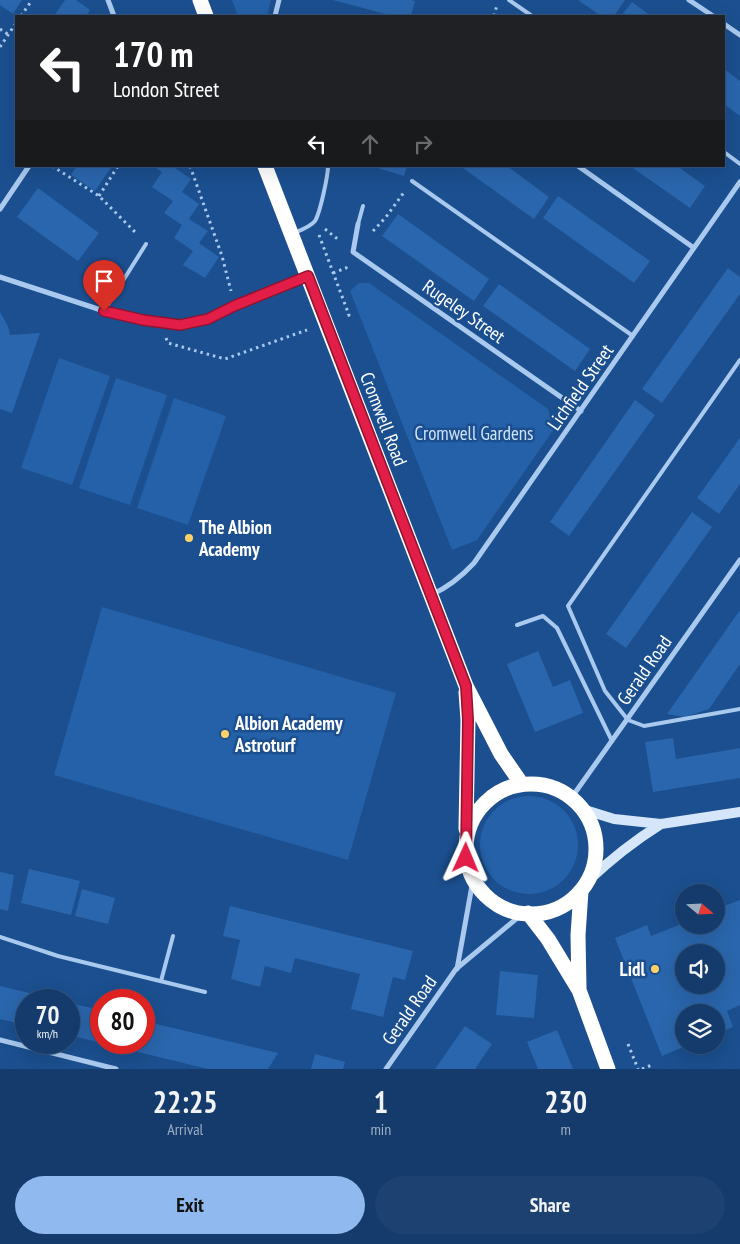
<!DOCTYPE html>
<style>
body{margin:0;font-family:"PT Sans Narrow",sans-serif;background:#1d4271;color:#f1f3f6;height:100vh;display:flex;flex-direction:column;font-size:19px;white-space:nowrap}
*{box-sizing:border-box;margin:0}
p{font-size:16px;color:#9dadc1}
.icon{flex:none;width:28px;height:28px;fill:none;stroke:currentColor;stroke-width:2;stroke-linecap:round;stroke-linejoin:round}
.map{position:relative;height:1069px;overflow:hidden}
.side{display:flex;flex-direction:column;background:#143b6b;flex:1}
.side>*{flex:none}
.guide{position:absolute;left:15px;top:15px;width:710px;height:152px;border-radius:0px;box-shadow:0 5px 20px #0002,0 0 0 1px #33557e;background:#202124;color:#fff;overflow:hidden}
.needle{width:32px;rotate:109deg}
.buttons{position:absolute;left:675px;top:884px;display:grid;gap:10px}
.buttons a{display:grid;place-items:center;width:50px;height:50px;border-radius:50%;background:#143b6b;box-shadow:0 5px 20px #0002,0 0 0 1px #33557e;font-size:25px}
.speed{position:absolute;left:15px;top:989px;display:flex;gap:10px;font-size:25px;font-weight:700;text-align:center}
.speed>*{display:grid;place-content:center;width:65px;height:65px;border-radius:50%;background:#143b6b;box-shadow:0 5px 20px #0002,0 0 0 1px #33557e;line-height:1}
.speed small{font-size:12px;font-weight:400}
.speed .limit{border:8px solid #d22;background:#fff;color:#111}
.pin{position:absolute;display:grid;place-items:center;width:42px;height:42px;color:#fff;margin:-51px -21px;border-radius:50% 50% 50% 0;rotate:-45deg;box-shadow:0 0 5px #0007}
.pin .icon{rotate:45deg}
.me{position:absolute;width:55px;margin:-28px;rotate:1deg;stroke-linejoin:round;filter:drop-shadow(0 0 4px #0008)}
.turn{display:flex;align-items:center;gap:18px;height:105px;padding:0 15px;font-size:22px}
.turn .icon{width:65px;height:65px;stroke-width:2.5}
.turn b{display:block;font-size:35px;line-height:42px}
.lanes{display:flex;align-items:center;height:48px;padding:0 15px;background:#0003;justify-content:center;gap:25px;direction:ltr}
.lanes .off{opacity:.35}
.eta{display:flex;justify-content:space-evenly;align-items:center;height:85px;text-align:center}
.eta b{font-size:30px;font-weight:800;line-height:35px}
.action{display:flex;gap:10px;margin-top:auto;padding:10px 15px}
.action a{flex:1;height:58px;border-radius:30px;background:#90b9f0;color:#111;font-size:20px;font-weight:800;line-height:58px;text-align:center}
.action a+a{background:#1d4271;color:#f1f3f6}
.map>svg:first-child{display:block}
.green{fill:#2461a8}
.building{fill:#2a66ad;fill-rule:evenodd}
.lines{fill:none;stroke-linecap:round;stroke-linejoin:round}
.path{stroke:#a9c9ee;stroke-width:3;stroke-dasharray:2.5 4;stroke-linecap:butt}
.lane{stroke:#a9c9ee;stroke-width:4}
.street{stroke:#a9c9ee;stroke-width:5}
.secondary{stroke:#d6e6fa;stroke-width:10}
.highway{stroke:#fff;stroke-width:15}
.route-casing{stroke:#92132f;stroke-width:12}
.route{stroke:#e11d48;stroke-width:9}
.poi-dot{fill:#ffd166;stroke:#1b4f8f;stroke-width:2}
.labels{text-anchor:middle;stroke-width:5;stroke-linejoin:round;paint-order:stroke}
.street-label{font-size:19px;fill:#fff;stroke:#1b4f8f}
.park-label{font-size:19px;fill:#cfe3fa;stroke:#1b4f8f}
.poi-label{font-size:19px;font-weight:bold;fill:#fff;stroke:#1b4f8f;text-anchor:start}
</style>
<div class="map">
<svg width="740" height="1069" viewBox="0 0 740 1069">
<rect width="100%" height="100%" fill="#1b4f8f"/>
<path class="green" d="M232 0H271L267 16H238Z
M359 283H369L548 409 554 429 477 540 452 550 350 291Z
M59 358 110 376 72 485 21 468Z
M116 378 167 395 130 505 79 488Z
M174 398 226 416 188 525 137 508Z
M102 607 396 693 348 860 54 775Z
M480 845a49 49 0 1 1 98 0a49 49 0 1 1-98 0Z"/>
<path class="building" d="M0 0H22L13 14 0 5Z
M65 0H76L90 10 86 16H54Z
M333 0H411L415 1 411 16H393Z
M578 0H625L614 16H601Z
M632 2 651 16H621Z
M724 69 740 81V116L724 104Z
M77 166H112L95 191 71 175Z
M153 166H172L191 179 182 192 199 204 189 219 208 231 199 243 219 257 205 278 183 265 193 251 174 238 182 225 164 213 173 201 152 187 162 172Z
M371 166H407L404 176Z
M460 166H507L549 197 534 219Z
M630 166H677L705 186 690 208Z
M38 188 99 233 78 261 17 217Z
M558 196 650 261 634 283 543 218Z
M398 214 489 279 474 301 382 236Z
M728 268 740 277V294L662 403 642 389Z
M499 284 590 349 575 371 483 306Z
M0 312 8 326 10 335 40 333 12 413 0 409Z
M635 400 655 415 569 536 550 522Z
M740 438V484L719 514 697 498Z
M692 512 712 527 626 648 606 634Z
M740 610V664L709 709 685 717 667 714Z
M538 651 553 687 570 680 583 713 535 732 507 664Z
M673 738 676 759 740 748V778L653 792 645 742Z
M29 869 80 881 71 915 21 903Z
M0 872 14 875 8 911 0 909Z
M82 889 115 898 108 924 75 916Z
M740 900V1005L727 1011 733 1027 716 1034V1012H684V1045H688L662 1056 615 938 647 925 651 936 684 923V925H716V909ZM684 952H716V985H684Z
M230 906 413 951 405 980 393 977 383 1017 351 1009 360 974 295 958 291 973 265 966 260 987 231 979 240 940 223 936Z
M500 971 538 975 534 1018 496 1015Z
M0 986 55 999V1000H26V1025L0 1019Z
M69 1003 101 1010V1043L69 1035Z
M144 1021 278 1053 268 1069H208L101 1043 144 1042Z
M465 1026 492 1044 475 1069H435Z
M557 1030 573 1069H538L527 1042Z
M315 1054 345 1062 343 1069H311Z"/>
<g class="lines">
<path class="path" d="M21 16 32 0
M494 16 497 5
M0 29 9 35
M0 47 16 23
M52 166 99 196 137 234
M190 166 222 256 231 291
M99 196 118 166
M325 229 340 241
M373 231 386 217 405 191
M319 235 349 315 344 317
M333 273 346 268 348 264
M166 338 168 343 225 359 307 330
M628 1044 638 1069
M642 1069 654 1064"/>
<path class="lane" d="M509 0 532 16
M724 152 740 164
M412 181 633 336
M358 224 363 206
M294 233C301 230 310 227 315 221 320 213 328 176 328 166
M104 311 146 244
M740 360 568 606 605 691 628 720 644 726 740 709
M517 625 543 616 557 628 612 741
M0 937 58 956 205 992
M161 981 173 936"/>
<path class="street" d="M108 0 114 16
M689 0 713 16
M275 16 279 0
M724 24 740 35
M578 166 694 248
M0 209 29 166
M358 224 353 252 581 411
M0 277 104 311 143 320 179 325 209 319 234 306 305 277
M431 595C449 587 461 577 474 563L740 182
M572 797 740 560
M457 969 473 880
M0 1040 116 1069
M386 1069 456 969 522 914"/>
<path class="secondary" d="M582 809 614 819 661 824 740 812
M588 881C611 859 634 841 661 824"/>
<path class="highway" d="M200 0 206 16
M265 166 466 686 501 754 521 783
M466 849a65 65 0 1 1 130 0a65 65 0 1 1-130 0Z
M466 829 468 720 466 692
M528 913 548 939 579 990 608 1069
M579 988 578 935 581 891"/>
</g>
<g class="lines">
<defs>
<path id="route" d="M104 311 143 320 180 325 208 319 234 306 308 276 466 686 468 720 466 858"/>
</defs>
<use href="#route" class="route-casing"/>
<use href="#route" class="route"/>
</g>
<g class="poi-dot">
<circle cx="189" cy="538" r="5"/>
<circle cx="225" cy="734" r="5"/>
<circle cx="655" cy="969" r="5"/>
</g>
<g class="labels">
<g class="street-label">
<text transform="translate(464 311) rotate(35)" y="7">Rugeley Street</text>
<text transform="translate(580 387) rotate(-55)" y="7">Lichfield Street</text>
<text transform="translate(384 419) rotate(69)" y="7">Cromwell Road</text>
<text transform="translate(644 670) rotate(-55)" y="7">Gerald Road</text>
<text transform="translate(409 1010) rotate(-55)" y="7">Gerald Road</text>
</g>
<g class="park-label">
<text x="474" y="440">Cromwell Gardens</text>
</g>
<g class="poi-label">
<text x="199" y="534">The Albion<tspan x="199" dy="22">Academy</tspan></text>
<text x="235" y="730">Albion Academy<tspan x="235" dy="22">Astroturf</tspan></text>
<text x="645" y="976" text-anchor="end">Lidl</text>
</g>
</g>
</svg>
<div class="buttons">
<a><svg class="needle" viewBox="-14 -14 28 28"><path d="M0-13l5 13h-10z" fill="#e53935"/><path d="M0 13l5-13h-10z" fill="#9dadc1"/></svg></a>
<a><svg class="icon" aria-label="sound" viewBox="0 0 24 24"><path d="M4 9h4l5-4v14l-5-4H4zM17 9q2 3 0 6"/></svg></a>
<a><svg class="icon" aria-label="layers" viewBox="0 0 24 24"><path d="M12 4l9 5-9 5-9-5zM3 14l9 5 9-5"/></svg></a>
</div>
<div class="speed"><div>70<small>km/h</small></div><div class="limit">80</div></div>
<div class="pin" style="left:104px;top:311px;background:#d93025"><svg class="icon" aria-label="arrive" viewBox="0 0 24 24"><path d="M6 21V4h12l-3 4 3 4H6"/></svg></div>
<svg class="me" style="left:466px;top:858px" viewBox="-20 -20 40 40"><path d="M0-17L14 15 0 8-14 15z" fill="#e11d48" stroke="#fff" stroke-width="4"/></svg>
<div class="guide">
<div class="turn"><svg class="icon" aria-label="left" viewBox="0 0 24 24"><path d="M17 20v-9H6M10 6l-5 5 5 5"/></svg><div><b>170 m</b>London Street</div></div>
<div class="lanes"><svg class="icon" aria-label="left" viewBox="0 0 24 24"><path d="M17 20v-9H6M10 6l-5 5 5 5"/></svg><svg class="icon off" aria-label="ahead" viewBox="0 0 24 24"><path d="M12 20V5M6 11l6-6 6 6"/></svg><svg class="icon off" aria-label="right" viewBox="0 0 24 24"><path d="M7 20v-9h11M14 6l5 5-5 5"/></svg></div>
</div>
</div>
<section class="side">
<div class="eta">
<div><b>22:25</b><p>Arrival</p></div>
<div><b>1</b><p>min</p></div>
<div><b>230</b><p>m</p></div>
</div>
<div class="action"><a>Exit</a><a>Share</a></div>
</section>
